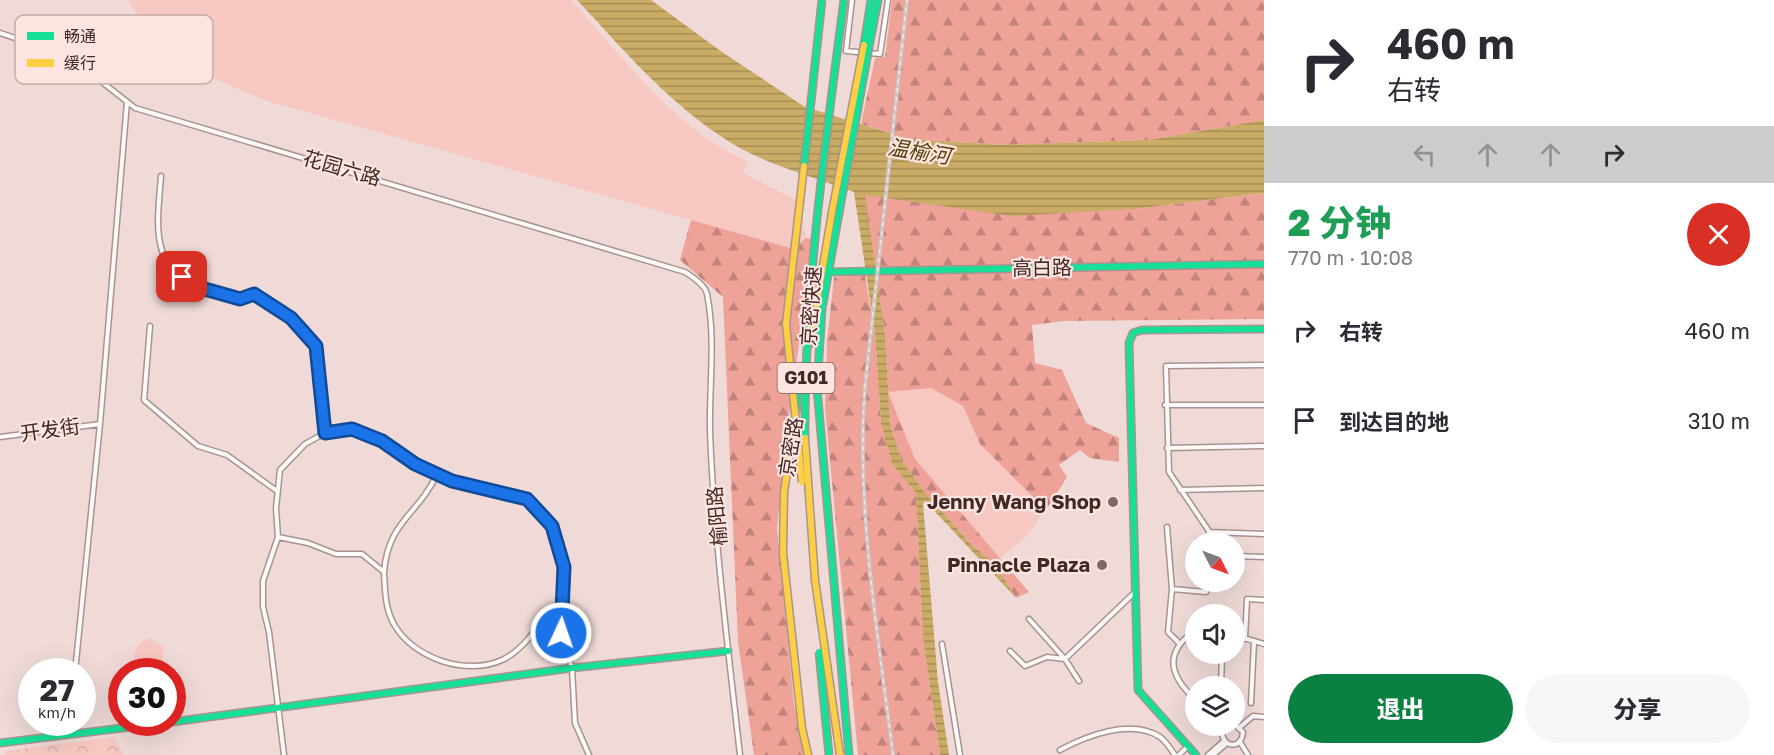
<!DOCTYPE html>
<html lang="zh">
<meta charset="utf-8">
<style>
body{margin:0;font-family:"Golos Text","Noto Sans SC",sans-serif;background:#f7f7f7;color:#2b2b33;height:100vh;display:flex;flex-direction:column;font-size:22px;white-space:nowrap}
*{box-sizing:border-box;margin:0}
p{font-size:20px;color:#7c7c81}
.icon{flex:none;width:33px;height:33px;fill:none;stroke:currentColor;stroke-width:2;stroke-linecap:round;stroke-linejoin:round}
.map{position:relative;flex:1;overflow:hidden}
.sheet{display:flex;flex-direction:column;background:#fff;width:510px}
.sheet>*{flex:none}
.banner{background:#fff;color:#2b2b33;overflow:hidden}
.needle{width:39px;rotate:132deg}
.fabs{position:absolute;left:1185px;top:532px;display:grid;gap:12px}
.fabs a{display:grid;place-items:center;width:60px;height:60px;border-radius:50%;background:#fff;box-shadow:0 6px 24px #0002;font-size:30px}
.speed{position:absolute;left:18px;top:658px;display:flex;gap:12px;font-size:30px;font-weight:700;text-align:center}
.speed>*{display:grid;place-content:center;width:78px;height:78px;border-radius:50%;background:#fff;box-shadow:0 6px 24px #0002;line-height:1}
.speed small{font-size:15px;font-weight:400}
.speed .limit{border:9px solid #d22;background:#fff;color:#111}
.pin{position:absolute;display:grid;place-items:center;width:51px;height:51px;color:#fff;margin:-26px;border-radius:12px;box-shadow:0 3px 9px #0006}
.me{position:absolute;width:66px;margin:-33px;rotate:3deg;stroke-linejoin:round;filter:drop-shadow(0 0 4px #0008)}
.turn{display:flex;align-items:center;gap:21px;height:126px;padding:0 24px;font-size:27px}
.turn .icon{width:78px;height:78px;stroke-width:2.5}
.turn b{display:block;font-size:42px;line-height:51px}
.lanes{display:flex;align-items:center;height:57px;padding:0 24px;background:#0003;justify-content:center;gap:30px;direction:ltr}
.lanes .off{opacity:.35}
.round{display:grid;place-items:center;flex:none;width:63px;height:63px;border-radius:32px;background:#f7f7f7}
.head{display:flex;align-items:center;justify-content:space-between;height:102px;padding:0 24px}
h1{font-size:36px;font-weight:800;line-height:45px;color:#1e9e55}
.action{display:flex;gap:12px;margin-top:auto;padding:12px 24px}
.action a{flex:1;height:69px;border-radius:36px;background:#0b8043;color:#fff;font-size:24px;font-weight:800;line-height:69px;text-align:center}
.action a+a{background:#f7f7f7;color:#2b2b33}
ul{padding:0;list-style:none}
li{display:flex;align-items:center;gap:18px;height:90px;padding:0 24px}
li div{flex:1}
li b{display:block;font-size:22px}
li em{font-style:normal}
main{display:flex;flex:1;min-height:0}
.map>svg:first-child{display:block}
.grass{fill:#f7c8c1}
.forest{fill:url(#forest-firs)}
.park{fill:url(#park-crowns)}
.water{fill:url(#water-rules)}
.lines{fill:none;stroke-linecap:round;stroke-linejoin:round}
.street-casing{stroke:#a79491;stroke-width:7}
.fast-casing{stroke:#a79491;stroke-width:9}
.slow-casing{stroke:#a79491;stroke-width:9}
.street{stroke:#fdf9f9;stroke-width:4}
.fast{stroke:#16e098;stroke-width:6}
.slow{stroke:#ffcf43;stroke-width:6}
.rail-casing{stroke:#cbc5c3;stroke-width:4}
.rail{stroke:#fee4e0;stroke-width:1.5;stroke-dasharray:4.5;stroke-linecap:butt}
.fast-bridge-casing{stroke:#a79491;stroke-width:9;stroke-linecap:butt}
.slow-bridge-casing{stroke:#a79491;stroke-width:9;stroke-linecap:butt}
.fast-bridge{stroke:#16e098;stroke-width:6}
.slow-bridge{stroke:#ffcf43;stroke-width:6}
.route-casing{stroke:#114b97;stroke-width:15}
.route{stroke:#1a73e8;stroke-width:10}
.poi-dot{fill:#7e6764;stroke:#fee4e0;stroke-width:2}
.labels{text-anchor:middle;stroke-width:4.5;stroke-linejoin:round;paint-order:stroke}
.shield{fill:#fee4e0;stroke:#7a615e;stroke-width:1.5}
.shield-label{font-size:18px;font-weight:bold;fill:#412926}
.street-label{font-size:20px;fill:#412926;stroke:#fee4e0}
.poi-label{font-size:20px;font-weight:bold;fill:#412926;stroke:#fee4e0;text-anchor:end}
.water-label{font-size:21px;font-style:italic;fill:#54420a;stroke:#fee4e0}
.key{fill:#fee4e0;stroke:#c5aca8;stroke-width:1.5}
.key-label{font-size:16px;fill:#412926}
</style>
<main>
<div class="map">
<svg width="1264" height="755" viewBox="0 0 1264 755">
<defs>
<pattern id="forest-firs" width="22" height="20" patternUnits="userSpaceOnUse" patternTransform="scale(1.5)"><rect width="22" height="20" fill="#eea298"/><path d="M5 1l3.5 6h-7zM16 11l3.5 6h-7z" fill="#c2847c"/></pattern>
<pattern id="park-crowns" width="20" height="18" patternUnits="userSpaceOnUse" patternTransform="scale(1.5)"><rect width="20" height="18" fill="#f7c8c1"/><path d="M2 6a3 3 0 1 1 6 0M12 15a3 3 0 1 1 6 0" fill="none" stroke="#d5aca6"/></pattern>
<pattern id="water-rules" width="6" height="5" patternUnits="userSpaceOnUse" patternTransform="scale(1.5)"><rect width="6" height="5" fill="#cbac66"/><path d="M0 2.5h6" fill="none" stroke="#a68c54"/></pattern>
</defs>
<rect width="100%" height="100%" fill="#efdad7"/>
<path class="grass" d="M128 0H571C623 57 674 129 747 161L743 173 800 202 806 238 794 249 267 101 166 59Z
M931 388 963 406 980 444 1046 510 1024 539 1000 558 915 459 888 392Z
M150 638 163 647V672H133C134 657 133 642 150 638Z"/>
<path class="forest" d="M892 0H1264V120L1149 140 1005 145 909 139 861 124 875 58 885 57Z
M1264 193V319L1064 321 1032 325 1035 363 1062 370 1086 423 1119 438V462L1090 458 1080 450 1059 465 1067 477 1046 510 980 444 963 406 931 388 888 392 915 459 1029 592 1016 598 995 564 970 543 922 489 901 459 890 424 885 334 864 194 933 203 1135 209Z
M691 220 794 249 806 238 814 240 790 407 777 528 794 704 804 755H754L738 642 723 297 680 260Z
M865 275 875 333 881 423 892 464 916 493 923 639 940 755H858L825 408 827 342 834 277Z"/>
<path class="park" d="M114 737 124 755H4L6 751Z"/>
<path class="water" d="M577 0H651L722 52 805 107 909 139 1005 145 1149 140 1264 120V193L1135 209 1012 216 865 195 885 334 890 424 901 459 922 489 970 543 995 564 1016 598 925 501 923 504 938 682 949 755H940L923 639 916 493 892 464 881 423 875 333 854 192C809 175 758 163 719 135 664 98 622 48 577 0Z"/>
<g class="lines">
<defs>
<path id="street" d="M852 0 846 51 880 54 888 0
M0 33 69 56 135 108 685 272C693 277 705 285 707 294 716 339 709 386 710 431 714 539 728 648 740 755
M161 176C157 227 148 273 209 290 226 295 236 300 254 294L291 318 316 346 325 433
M150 326 144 400 198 446 227 455 277 491
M1165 405H1264
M0 437 100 424
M1167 448 1264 446
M1180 490 1264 488
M1167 527 1172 589 1168 632 1179 643
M1209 532 1264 534
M278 537 308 543 336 554H362L384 572C385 591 385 610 395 626 415 659 467 676 502 660 522 651 538 628 549 610
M1217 543 1169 472 1166 366 1264 365
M1234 556 1264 557
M384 572C388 521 419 514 437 474
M1172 589 1206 592
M1029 619 1065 659 1079 681
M1196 630C1163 652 1169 676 1196 700
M1234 635 1264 644
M1245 639 1247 599 1264 600
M942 644 960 755
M1010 651 1025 666 1047 657 1065 659 1134 593
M75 672 100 424 127 102
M1221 687 1222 654
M1251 703 1254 642
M1227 726 1222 734C1225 749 1242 748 1243 732L1234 724
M1240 727 1253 716 1264 717
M69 735 70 723
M1240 742 1248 755
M1060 750C1086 736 1131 718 1160 737 1166 741 1171 750 1175 755
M284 755 269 632 263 607V581L278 537 276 508 280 470 305 444 325 433 353 429 382 441 415 464 451 481 527 499 552 526 565 567 561 633 572 668 575 723 589 755
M1179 755 1188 746
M1208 755 1224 741
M1213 755 1227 743"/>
<path id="fast" d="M864 45 871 0
M869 47 878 0
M839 213 822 309 817 388 849 755
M825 272 1264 264
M797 409 804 372
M172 722 572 668 728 651
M0 743 163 723
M1196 755 1138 690 1129 343 1133 333 1142 330 1264 329"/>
<path id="slow" d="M810 344 832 212
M794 425 784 492 783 553 802 728 808 755"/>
</defs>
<use href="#street" class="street-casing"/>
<use href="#fast" class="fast-casing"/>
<use href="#slow" class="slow-casing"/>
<use href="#street" class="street"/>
<use href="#fast" class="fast"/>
<use href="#slow" class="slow"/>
<defs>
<path id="rail" d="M893 755C878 633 856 510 865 387L907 0"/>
</defs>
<use href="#rail" class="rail-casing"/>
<use href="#rail" class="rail"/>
<defs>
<path id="fast-bridge" d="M804 166 822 0
M839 213 869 47
M805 438C804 291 825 146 844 0
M819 652 829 755"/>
<path id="slow-bridge" d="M832 212 864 45
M805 438 815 580 840 755
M802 482 786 324 804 166"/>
</defs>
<use href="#fast-bridge" class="fast-bridge-casing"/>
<use href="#slow-bridge" class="slow-bridge-casing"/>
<use href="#fast-bridge" class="fast-bridge"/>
<use href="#slow-bridge" class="slow-bridge"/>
</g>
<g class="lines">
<defs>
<path id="route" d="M182 277 194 286 240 299 254 294 291 318 316 346 325 433 352 429 382 441 415 464 452 481 527 499 552 526 564 567 561 633"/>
</defs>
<use href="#route" class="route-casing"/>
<use href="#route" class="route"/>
</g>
<g class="poi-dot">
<circle cx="1113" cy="502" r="6"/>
<circle cx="1102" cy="565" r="6"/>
</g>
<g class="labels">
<rect class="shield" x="777.5" y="363" width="57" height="30" rx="4.5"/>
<g class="shield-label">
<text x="806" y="384">G101</text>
</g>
<g class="street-label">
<text transform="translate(342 168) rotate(16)" y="7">花园六路</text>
<text transform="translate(1042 268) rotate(-1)" y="7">高白路</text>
<text transform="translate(811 306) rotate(-86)" y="7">京密快速</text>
<text transform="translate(50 430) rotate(-8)" y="7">开发街</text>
<text transform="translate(791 447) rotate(-81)" y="7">京密路</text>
<text transform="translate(717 516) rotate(-95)" y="7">榆阳路</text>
</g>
<g class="poi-label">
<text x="1101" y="509">Jenny Wang Shop</text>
<text x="1090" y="572">Pinnacle Plaza</text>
</g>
<g class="water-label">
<text transform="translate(919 152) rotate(9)" y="7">温榆河</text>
</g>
</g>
<rect x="15" y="15" width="198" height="69" rx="9" class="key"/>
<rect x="27" y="32" width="27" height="8" fill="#16e098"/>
<rect x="27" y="59" width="27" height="8" fill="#ffcf43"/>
<g class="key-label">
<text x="64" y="42">畅通</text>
<text x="64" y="69">缓行</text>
</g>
</svg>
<div class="fabs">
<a><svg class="needle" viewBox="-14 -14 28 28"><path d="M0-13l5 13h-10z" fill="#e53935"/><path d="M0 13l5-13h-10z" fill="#7c7c81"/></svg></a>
<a><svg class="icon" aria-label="sound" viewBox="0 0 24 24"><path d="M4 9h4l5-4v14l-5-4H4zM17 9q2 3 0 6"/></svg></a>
<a><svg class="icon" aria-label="layers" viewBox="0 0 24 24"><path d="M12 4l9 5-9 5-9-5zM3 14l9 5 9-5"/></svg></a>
</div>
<div class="speed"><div>27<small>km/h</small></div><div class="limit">30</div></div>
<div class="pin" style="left:182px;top:277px;background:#d93025"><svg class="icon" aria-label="arrive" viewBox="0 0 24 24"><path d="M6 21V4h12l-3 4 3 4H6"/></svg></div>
<svg class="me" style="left:561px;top:633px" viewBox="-20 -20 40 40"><circle r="17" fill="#1a73e8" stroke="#fff" stroke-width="3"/><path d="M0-11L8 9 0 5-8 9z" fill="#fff"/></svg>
</div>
<section class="sheet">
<div class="banner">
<div class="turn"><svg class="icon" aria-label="right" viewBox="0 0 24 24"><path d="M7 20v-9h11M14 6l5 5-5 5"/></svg><div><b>460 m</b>右转</div></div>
<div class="lanes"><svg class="icon off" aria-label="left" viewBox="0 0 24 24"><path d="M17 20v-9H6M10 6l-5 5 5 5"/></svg><svg class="icon off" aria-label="ahead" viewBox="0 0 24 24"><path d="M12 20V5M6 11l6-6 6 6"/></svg><svg class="icon off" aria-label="ahead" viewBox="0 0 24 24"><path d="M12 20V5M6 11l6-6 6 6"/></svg><svg class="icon" aria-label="right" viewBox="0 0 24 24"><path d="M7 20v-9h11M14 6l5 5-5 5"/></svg></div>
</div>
<div class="head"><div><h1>2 分钟</h1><p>770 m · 10:08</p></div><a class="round" style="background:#d93025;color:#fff"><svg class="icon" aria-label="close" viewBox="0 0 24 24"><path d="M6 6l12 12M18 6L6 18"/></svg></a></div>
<ul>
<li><svg class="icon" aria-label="right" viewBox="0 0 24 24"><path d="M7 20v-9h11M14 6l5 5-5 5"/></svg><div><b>右转</b></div><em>460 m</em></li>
<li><svg class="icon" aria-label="arrive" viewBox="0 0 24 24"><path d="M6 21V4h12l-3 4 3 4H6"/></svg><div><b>到达目的地</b></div><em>310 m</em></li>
</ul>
<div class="action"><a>退出</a><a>分享</a></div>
</section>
</main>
